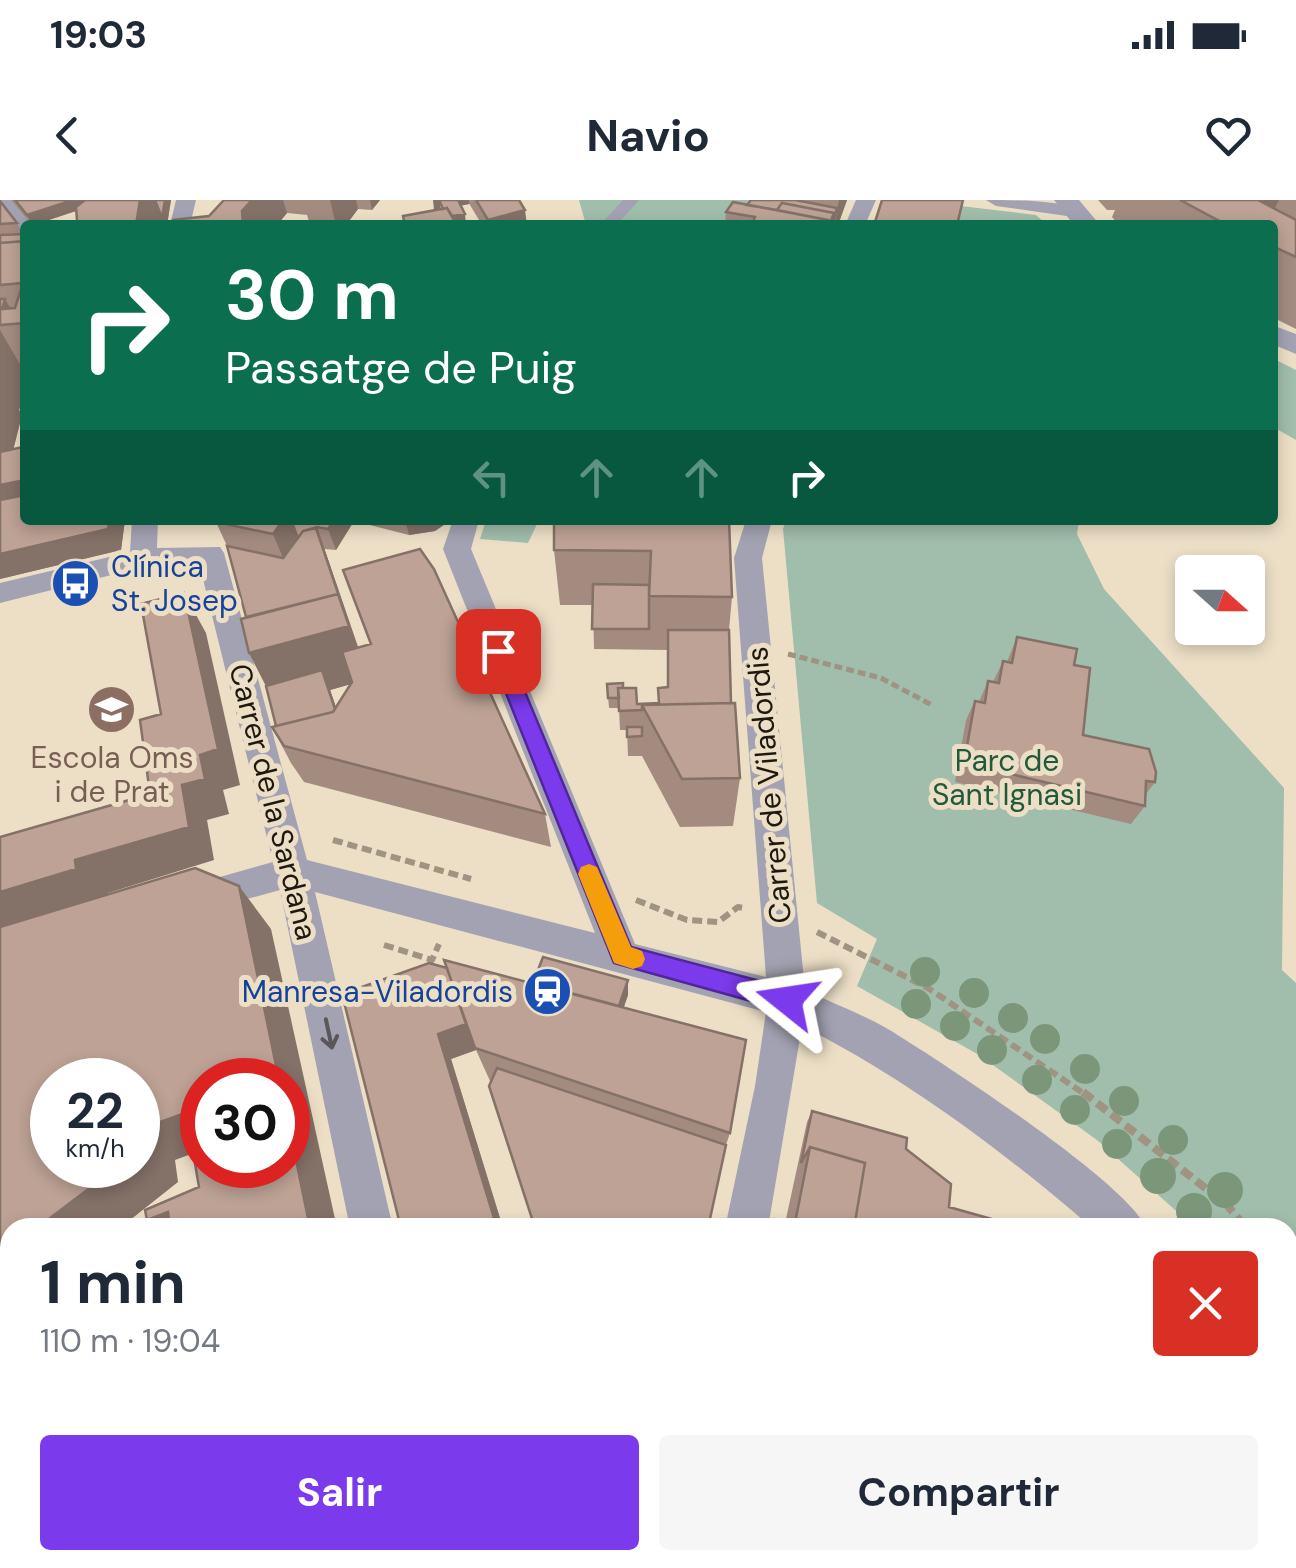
<!DOCTYPE html>
<html lang="es">
<meta charset="utf-8">
<style>
body{margin:0;font-family:"DM Sans",sans-serif;background:#f6f6f7;color:#1f2937;height:100vh;display:flex;flex-direction:column;font-size:38px;white-space:nowrap}
*{box-sizing:border-box;margin:0}
p{font-size:32px;color:#747a83}
.icon{flex:none;width:55px;height:55px;fill:none;stroke:currentColor;stroke-width:2;stroke-linecap:round;stroke-linejoin:round}
.map{position:relative;flex:1;overflow:hidden}
.details{position:absolute;left:0px;top:1018px;width:1298px;height:352px;display:flex;flex-direction:column;background:#fff;border-radius:30px 30px 0 0;box-shadow:0 5px 15px #0003}
.details>*{flex:none}
.hud{position:absolute;left:20px;top:20px;width:1258px;height:305px;border-radius:10px;box-shadow:0 5px 15px #0003;background:#0b6e4f;color:#fff;overflow:hidden}
.needle{width:65px;rotate:111deg}
.fabs{position:absolute;left:1175px;top:355px;display:grid;gap:20px}
.fabs a{display:grid;place-items:center;width:90px;height:90px;border-radius:10px;background:#fff;box-shadow:0 5px 15px #0003;font-size:50px}
.speed{position:absolute;left:30px;top:858px;display:flex;gap:20px;font-size:50px;font-weight:700;text-align:center}
.speed>*{display:grid;place-content:center;width:130px;height:130px;border-radius:50%;background:#fff;box-shadow:0 5px 15px #0003;line-height:1}
.speed small{font-size:25px;font-weight:400}
.speed .limit{border:15px solid #d22;background:#fff;color:#111}
.pin{position:absolute;display:grid;place-items:center;width:85px;height:85px;color:#fff;margin:-42px;border-radius:20px;box-shadow:0 5px 15px #0006}
.me{position:absolute;width:110px;margin:-55px;rotate:285deg;stroke-linejoin:round;filter:drop-shadow(0 0 8px #0008)}
.turn{display:flex;align-items:center;gap:35px;height:210px;padding:0 40px;font-size:45px}
.turn .icon{width:130px;height:130px;stroke-width:2.5}
.turn b{display:block;font-size:70px;line-height:85px}
.lanes{display:flex;align-items:center;height:95px;padding:0 40px;background:#0003;justify-content:center;gap:50px;direction:ltr}
.lanes .off{opacity:.35}
.round{display:grid;place-items:center;flex:none;width:105px;height:105px;border-radius:10px;background:#f6f6f7}
.head{display:flex;align-items:center;justify-content:space-between;height:170px;padding:0 40px}
h1{font-size:60px;font-weight:700;line-height:75px}
.button{display:flex;gap:20px;margin-top:auto;padding:20px 40px}
.button a{flex:1;height:115px;border-radius:10px;background:#7c3aed;color:#fff;font-size:40px;font-weight:700;line-height:115px;text-align:center}
.button a+a{background:#f6f6f7;color:#1f2937}
.status{display:flex;justify-content:space-between;align-items:center;height:70px;padding:0 50px;background:#fff;direction:ltr}
.status svg{height:28px;fill:currentColor}
header{display:flex;justify-content:space-between;align-items:center;height:130px;padding:0 40px;background:#fff;font-size:45px;font-weight:700}
.map>svg:first-child{display:block}
.green{fill:#a1bdab}
.lines{fill:none;stroke-linecap:round;stroke-linejoin:round}
.path-far2{stroke:#9f9481;stroke-width:5;stroke-dasharray:8 4;stroke-linecap:butt}
.path-far1{stroke:#9f9481;stroke-width:6;stroke-dasharray:10 5;stroke-linecap:butt}
.path{stroke:#9f9481;stroke-width:8;stroke-dasharray:12 6;stroke-linecap:butt}
.pedestrian{fill:#a3a2b2;fill-rule:evenodd}
.minor{fill:#a3a2b2;fill-rule:evenodd}
.tertiary{fill:#a3a2b2;fill-rule:evenodd}
.tree{fill:#7c967a}
.wall{fill:#a38b80;fill-rule:evenodd}
.shaded-wall{fill:#847168}
.building{fill:#bda295;stroke:#847168;stroke-width:2.5}
.oneway{stroke:#5a5759}
.route{fill:#7c3aed;stroke:#51269a;stroke-width:2.5}
.slow{fill:#f59e0b}
.labels{text-anchor:middle;stroke-width:10;stroke-linejoin:round;paint-order:stroke}
.transit-label{font-size:30px;fill:#164399;stroke:#eddfc6;text-anchor:start}
.education-label{font-size:30px;fill:#785e54;stroke:#eddfc6}
.park-label{font-size:30px;fill:#205a3b;stroke:#eddfc6}
.street-label{font-size:30px;fill:#1e1910;stroke:#eddfc6}
</style>
<div class="status"><b>19:03</b><svg viewBox="0 0 49 12"><path d="M0 12V9h3v3zM5 12V6h3v6zM10 12V3h3v9zM15 12V0h3v12zM26 1h20v11H26zM47 4h2v5h-2z"/></svg></div>
<header><svg class="icon" aria-label="back" viewBox="0 0 24 24"><path d="M15 5l-7 7 7 7"/></svg>Navio<svg class="icon" aria-label="heart" viewBox="0 0 24 24"><path d="M12 20l-8-8c-3-5 5-10 8-4 3-6 11-1 8 4z"/></svg></header>
<div class="map">
<svg width="1296" height="1368" viewBox="0 0 1296 1368">
<rect width="100%" height="100%" fill="#eddfc6"/>
<path class="green" d="M579 0H750L733 25H586Z
M910 0 1036 15 1047 25H878Z
M1272 158 1296 170V240L1273 227Z
M486 320H539L528 343 480 339Z
M786 320H1079L1077 334 1104 389 1284 588 1282 770 1296 783V1137L1288 1126V1028L1194 1027 1097 940 979 855 857 786 877 739 817 703 783 329Z"/>
<g class="lines">
<path class="path-far2" d="M788 454 881 478 932 505"/>
<path class="path-far1" d="M333 640 471 679
M636 700 687 720 718 722 738 707 744 708
M817 732 928 788 1086 895
M384 745 432 760 439 744"/>
<path class="path" d="M1083 892 1227 1005 1246 1028
M1288 1078 1296 1088"/>
<path class="pedestrian" d="M623 0H639L617 25H600Z"/>
<path class="minor" d="M0 0H13L32 24 25 25V34C12 31 0 13 0 0Z
M176 0H196L190 25H170Z
M856 0H876L865 25H845Z
M986 0C1014 0 1062 0 1084 11L1074 17 996 6Z
M132 320H158L157 348 220 347 224 353 307 660 595 733 443 349 453 320H479L471 349 635 744 766 777 734 358 746 320H772L762 358 805 790C832 803 862 814 888 829 937 859 1128 983 1146 1028H1092C1006 953 904 877 802 826L768 1028H725L755 886 766 812 315 692 393 1028H350L280 690 193 714 181 710 175 699 181 688 273 662 199 363 143 367 0 403V383L130 352Z
M1288 1176 1296 1179V1235L1288 1231Z
M420 1360H470L472 1368H422Z
M647 1360H697V1368H647Z"/>
<path class="tertiary" d="M1054 0H1079L1100 25H1074Z
M1272 125 1296 134V154L1272 144Z"/>
</g>
<g class="tree">
<circle cx="925" cy="772" r="15"/>
<circle cx="974" cy="793" r="15"/>
<circle cx="916" cy="804" r="15"/>
<circle cx="1013" cy="818" r="15"/>
<circle cx="955" cy="826" r="15"/>
<circle cx="1045" cy="839" r="15"/>
<circle cx="992" cy="850" r="15"/>
<circle cx="1085" cy="869" r="15"/>
<circle cx="1037" cy="880" r="15"/>
<circle cx="1124" cy="901" r="15"/>
<circle cx="1075" cy="910" r="15"/>
<circle cx="1173" cy="940" r="15"/>
<circle cx="1117" cy="944" r="15"/>
<circle cx="1158" cy="976" r="18"/>
<circle cx="1225" cy="990" r="18"/>
<circle cx="1194" cy="1011" r="18"/>
</g>
<path class="wall" d="M11 0H171L167 25H32ZM76 11 77 20 65 24 44 25 42 22Z
M224 0H380L372 10 358 9 346 25H294L309 22 307 15 287 13 277 25H172L209 16Z
M469 0H519L527 25H482L470 5Z
M750 0H847L838 25H725L726 12 747 5Z
M1098 0H1296V129L1272 117V25H1119L1112 17 1115 10H1107Z
M0 1 17 23 23 34H25V195L19 210 22 215 13 249 25 320H125L121 350 0 379Z
M215 320H451L435 331 409 335 354 321 336 350 324 349 358 448 370 444 343 370 545 614 551 647 304 582 291 563 272 527 276 526 266 486 227 346ZM351 484 336 507 330 490Z
M730 333 732 397 729 430 731 503 740 578 733 626 680 627 642 556H628L627 530H620L619 508H609L607 484 623 488 637 504 658 503V488L667 487V450L594 449 593 405H560L554 350Z
M1017 437 1074 465 1083 535 1155 582 1146 594 1145 606 1131 624 955 582 966 520 975 501 979 502 988 481 993 482 1003 461 1007 462Z
M447 768 533 783 628 795 624 807 730 933 726 945 490 881 476 850 451 859 503 1028H401Z
M812 911 906 949 949 1007 994 1028H784L807 922Z
M713 1360H1288L1296 1368H714Z"/>
<path class="shaded-wall" d="M73 0H89L85 8 34 25H32L27 15Z
M140 0H171L167 25H136Z
M252 0H283L287 13 277 25H243L242 11Z
M330 0H356L358 9 346 25H336Z
M370 0H380L372 10Z
M433 0H439L441 9 434 10Z
M439 0H469L470 4 443 9Z
M839 0H847L838 25H835Z
M1213 0H1279L1266 25Z
M525 10 527 25H489L488 20Z
M465 14 466 24 448 25 446 18Z
M5 99 19 123 2 109Z
M0 130 25 173V195L19 210 22 215 10 263 0 264Z
M25 280V304L0 310V285Z
M109 320H125L121 350 0 379V354Z
M283 320H291L310 369 296 389 273 334Z
M334 320 354 321 336 350 328 329Z
M405 320H451L435 331 409 335Z
M317 327 369 479 330 490 350 549 276 506 249 453 310 369Z
M184 393 206 433 240 585 223 590 229 614 207 620 214 660 108 693 109 701 0 732V692L75 660 182 585 200 555Z
M239 686 271 729 337 1028H310L288 921V880H279Z
M628 780V795L618 823 617 809Z
M468 824 476 850 451 859 503 1028H497L438 834Z
M202 907V950L175 960 178 982 120 1028H37L120 965H138V930Z
M168 1012 202 1028H163L147 1020Z
M10 1048V1142L0 1155V1060Z
M125 1360H152L121 1368H108Z
M181 1360H195L164 1368Z
M379 1360H411L413 1368H381Z"/>
<path class="building" d="M15 0H73L27 15Z
M85 0H140L136 25H64L65 23 77 20 76 7Z
M155 0H165L162 18Z
M224 0H252L242 11 243 25H172L173 20 209 16Z
M439 0H458L465 14 452 16 447 8 443 9Z
M476 0H519L525 10 488 20Z
M751 0H795L837 8 833 22 834 13 782 3 777 10 747 5Z
M882 0H963L957 25H874Z
M1180 0H1258L1296 20V57L1272 46V25H1227Z
M0 1 17 23 0 24Z
M733 2 828 20 826 25H752L755 17 726 12Z
M782 3 834 13 829 25H827L828 20 777 10Z
M447 8 457 25H405L403 16Z
M42 22 44 25 65 24 64 25H35L34 24Z
M25 34V41L0 43V35Z
M25 41V123L0 125V99H5L2 109 15 108 23 83 0 85V43Z
M25 238V280L0 285V252L23 247Z
M25 295V320H109L108 329 0 354V300Z
M215 320H283L273 334 216 322Z
M291 320H334L328 329 317 327 303 331 298 338Z
M554 320H729L732 397 649 396 651 351 554 350Z
M316 328 346 417 338 394 246 417 227 346 283 358 303 331Z
M420 349 434 369 545 614 284 546 272 527 333 512 352 482 342 452 371 444 343 370Z
M593 384 649 385V429H592Z
M184 393 218 549 200 555 205 579 182 585 189 627 75 660 76 669 0 692V637L150 594 140 520 161 514 141 404Z
M338 394 349 426 249 453 241 419Z
M668 430H729L731 503 642 505V510L619 511 618 488H636L637 504 659 503 658 488 668 487Z
M1017 437 1077 449 1074 465 1090 468 1083 535 1149 549 1156 572 1155 582 1146 581 1145 606 964 563 975 501 985 503 988 481 999 483 1003 461 1012 463Z
M322 470 335 509 333 512 276 526 266 486Z
M623 483V488H618L619 498H608L607 484Z
M735 503 740 578 682 579 642 505Z
M627 527H642V536L627 537Z
M195 668 239 686 279 880H202V907L138 930V880H52V965H120L37 1028H10V1048L0 1060V727Z
M543 757 628 780 619 806 533 783Z
M444 760 746 840 730 933 475 848Z
M429 763 447 768 466 824 438 834 497 1028H401L342 794Z
M497 868 726 945 708 1028H535L489 886Z
M812 911 907 938 906 949 951 984 949 1007 995 1020 994 1028H854L865 963 810 947 801 963Z
M288 921 310 1028H170L168 1012 147 1020 145 1010 199 987 191 940 202 935V965H288Z
M810 947 865 963 854 1028H794Z
M1288 1320 1296 1332V1368H1057L1062 1360H1288Z
M90 1360H125L108 1368H91Z
M158 1360H181L164 1368H159Z
M190 1360H379L381 1368H191Z
M485 1360H632L630 1368H487Z
M721 1360H1046L1042 1368H720Z"/>
<defs><path id="oneway-shaft" d="M-6 0H5M1.5-3L5.5 0L1.5 3" fill="none" stroke-width="1.6" stroke-linecap="round" stroke-linejoin="round" transform="scale(2.5)"/></defs>
<use class="oneway" href="#oneway-shaft" transform="translate(329 834) rotate(78)"/>
<path class="route" d="M498 444 508 451 631 747 787 788 796 792 799 800 796 808 787 811 614 763 489 451Z"/>
<path class="slow" d="M589 664 597 667 631 747 642 751 645 759 642 766 633 769 614 763 578 674 581 667Z"/>
<defs>
<symbol id="bus-disc" viewBox="-11 -11 22 22"><circle r="9.5" fill="#1a4fb4" stroke="#eddfc6"/><path d="M-5-6H5V4H4V6H2V4H-2V6H-4V4H-5ZM-3.5-4V0h7V-4ZM-3.5 1.2v1.5H-2V1.2ZM2 1.2v1.5H3.5V1.2Z" fill="#fff"/></symbol>
<symbol id="school-disc" viewBox="-11 -11 22 22"><circle r="9.5" fill="#8d6e63" stroke="#eddfc6"/><path d="M0-5L7-2L0 1L-7-2ZM-4 1L0 2.5L4 1V4Q0 6-4 4Z" fill="#fff"/></symbol>
<symbol id="station-disc" viewBox="-11 -11 22 22"><circle r="9.5" fill="#1a4fb4" stroke="#eddfc6"/><path d="M-3-6H3Q5-6 5-4V2Q5 4 3 4L4.5 6H3L1.5 4h-3L-3 6H-4.5L-3 4Q-5 4-5 2V-4Q-5-6-3-6ZM-3.5-4v3h7v-3ZM-3.5 1v1.5H-2V1ZM2 1v1.5H3.5V1Z" fill="#fff"/></symbol>
</defs>
<g fill-rule="evenodd">
<use href="#bus-disc" x="48" y="356" width="55" height="55"/>
<use href="#school-disc" x="84" y="482" width="55" height="55"/>
<use href="#station-disc" x="520" y="764" width="55" height="55"/>
</g>
<g class="labels">
<g class="transit-label">
<text x="111" y="377">Clínica<tspan x="111" dy="34">St. Josep</tspan></text>
<text x="513" y="802" text-anchor="end">Manresa-Viladordis</text>
</g>
<g class="education-label">
<text x="112" y="568">Escola Oms<tspan x="112" dy="34">i de Prat</tspan></text>
</g>
<g class="park-label">
<text x="1007" y="571">Parc de<tspan x="1007" dy="34">Sant Ignasi</tspan></text>
</g>
<g class="street-label">
<text transform="translate(769 585) rotate(-95)" y="10">Carrer de Viladordis</text>
<text transform="translate(273 602) rotate(76)" y="10">Carrer de la Sardana</text>
</g>
</g>
</svg>
<div class="fabs">
<a><svg class="needle" viewBox="-14 -14 28 28"><path d="M0-13l5 13h-10z" fill="#e53935"/><path d="M0 13l5-13h-10z" fill="#747a83"/></svg></a>
</div>
<div class="speed"><div>22<small>km/h</small></div><div class="limit">30</div></div>
<div class="pin" style="left:498px;top:451px;background:#d93025"><svg class="icon" aria-label="arrive" viewBox="0 0 24 24"><path d="M6 21V4h12l-3 4 3 4H6"/></svg></div>
<svg class="me" style="left:787px;top:800px" viewBox="-20 -20 40 40"><path d="M0-17L14 15 0 8-14 15z" fill="#7c3aed" stroke="#fff" stroke-width="4"/></svg>
<div class="hud">
<div class="turn"><svg class="icon" aria-label="right" viewBox="0 0 24 24"><path d="M7 20v-9h11M14 6l5 5-5 5"/></svg><div><b>30 m</b>Passatge de Puig</div></div>
<div class="lanes"><svg class="icon off" aria-label="left" viewBox="0 0 24 24"><path d="M17 20v-9H6M10 6l-5 5 5 5"/></svg><svg class="icon off" aria-label="ahead" viewBox="0 0 24 24"><path d="M12 20V5M6 11l6-6 6 6"/></svg><svg class="icon off" aria-label="ahead" viewBox="0 0 24 24"><path d="M12 20V5M6 11l6-6 6 6"/></svg><svg class="icon" aria-label="right" viewBox="0 0 24 24"><path d="M7 20v-9h11M14 6l5 5-5 5"/></svg></div>
</div>
<section class="details">
<div class="head"><div><h1>1 min</h1><p>110 m · 19:04</p></div><a class="round" style="background:#d93025;color:#fff"><svg class="icon" aria-label="close" viewBox="0 0 24 24"><path d="M6 6l12 12M18 6L6 18"/></svg></a></div>
<div class="button"><a>Salir</a><a>Compartir</a></div>
</section>
</div>
